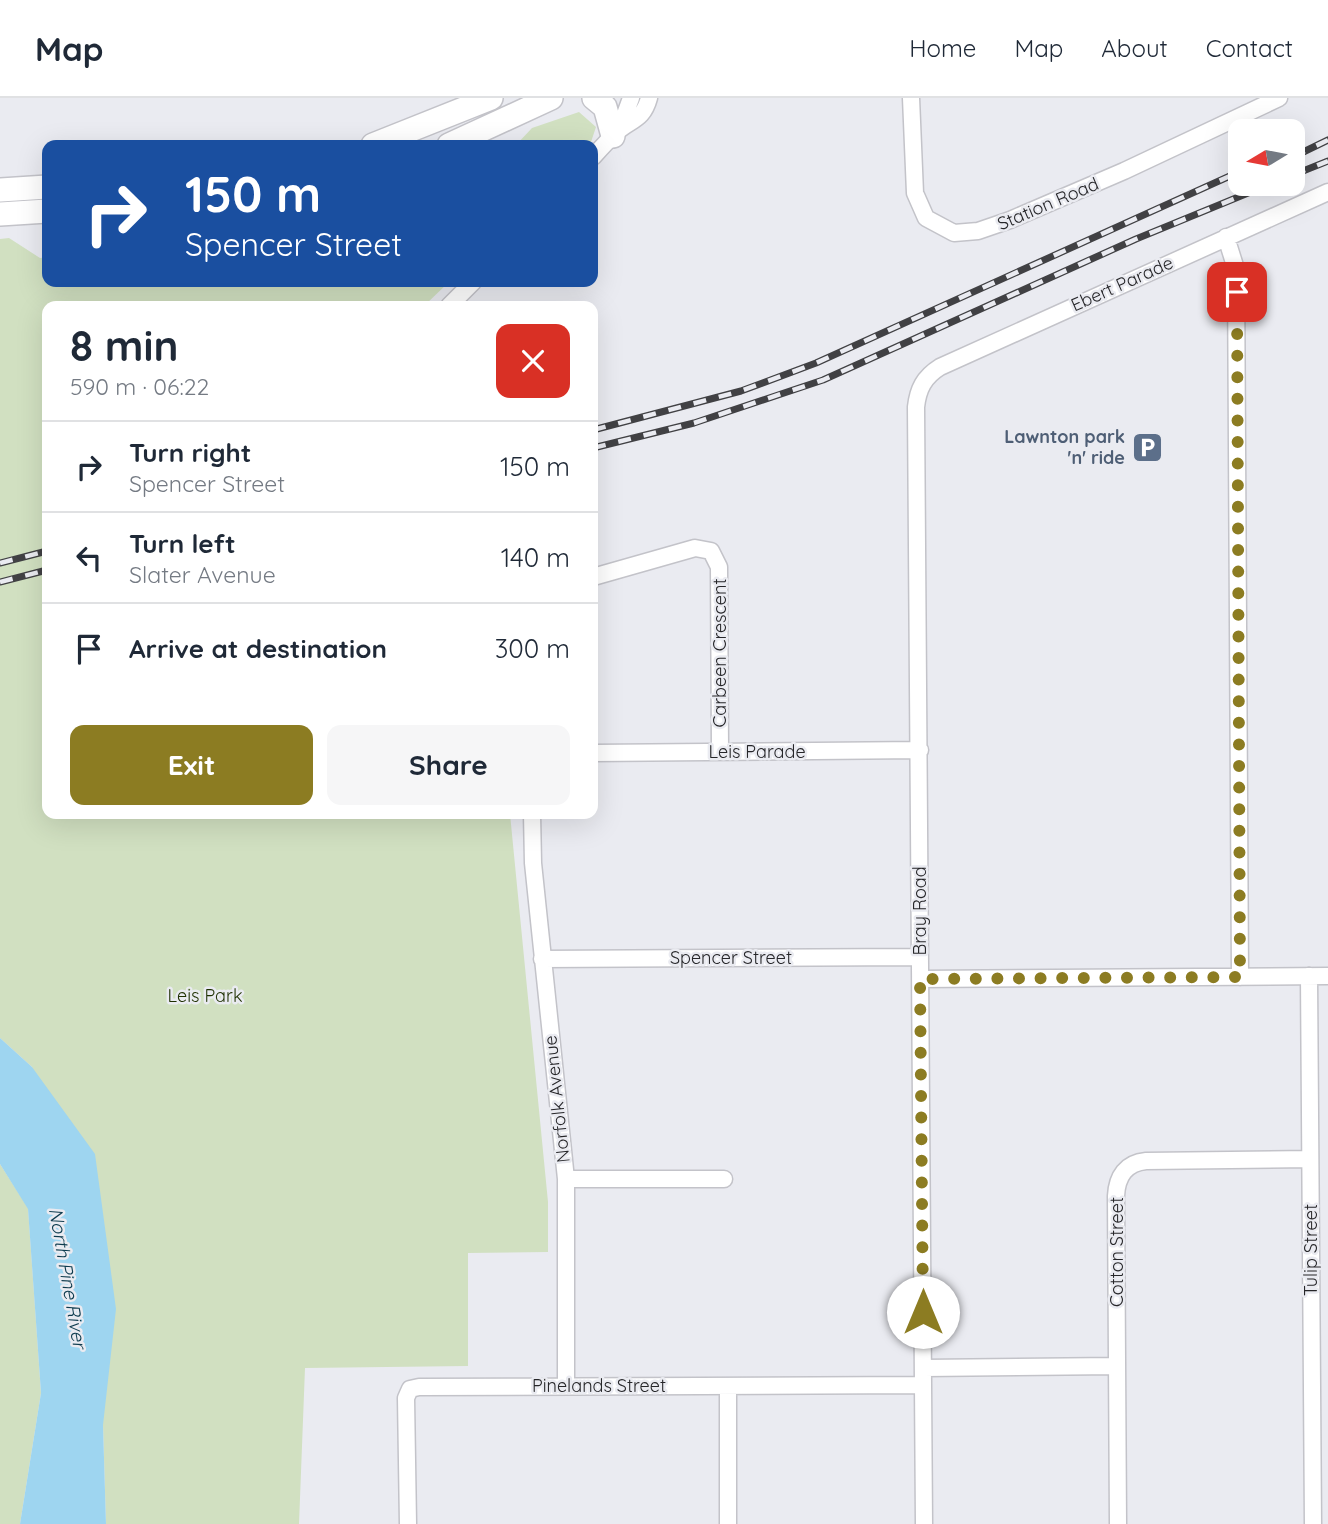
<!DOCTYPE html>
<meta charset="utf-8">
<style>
body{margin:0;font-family:Quicksand,sans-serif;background:#f6f6f7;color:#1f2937;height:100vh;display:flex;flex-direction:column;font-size:26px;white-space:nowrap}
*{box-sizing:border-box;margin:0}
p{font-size:23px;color:#747a83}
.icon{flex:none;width:38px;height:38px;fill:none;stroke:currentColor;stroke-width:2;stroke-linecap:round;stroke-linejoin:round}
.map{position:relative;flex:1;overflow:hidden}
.side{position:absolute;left:42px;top:203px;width:556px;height:518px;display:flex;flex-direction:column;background:#fff;border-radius:14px;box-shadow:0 7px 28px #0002}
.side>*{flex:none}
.banner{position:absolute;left:42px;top:42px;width:556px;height:147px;border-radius:14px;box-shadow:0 7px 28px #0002;background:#1a4fa0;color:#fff;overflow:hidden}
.needle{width:46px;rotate:260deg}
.buttons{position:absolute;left:1228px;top:21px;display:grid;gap:14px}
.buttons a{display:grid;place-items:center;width:77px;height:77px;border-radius:14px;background:#fff;box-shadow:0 7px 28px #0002;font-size:35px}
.pin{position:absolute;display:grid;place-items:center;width:60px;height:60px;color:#fff;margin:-30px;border-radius:14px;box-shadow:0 4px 10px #0006}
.me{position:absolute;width:77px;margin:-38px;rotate:0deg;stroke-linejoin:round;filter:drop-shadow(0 0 5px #0008)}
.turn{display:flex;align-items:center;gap:24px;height:147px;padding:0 28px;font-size:32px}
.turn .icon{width:91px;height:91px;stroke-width:2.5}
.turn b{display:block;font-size:49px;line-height:60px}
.round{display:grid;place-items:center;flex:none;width:74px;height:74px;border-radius:14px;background:#f6f6f7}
.head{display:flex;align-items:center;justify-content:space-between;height:119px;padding:0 28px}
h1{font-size:42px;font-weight:700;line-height:52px}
.action{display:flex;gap:14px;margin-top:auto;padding:14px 28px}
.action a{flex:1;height:80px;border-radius:14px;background:#8c7c22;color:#fff;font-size:28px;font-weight:700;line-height:80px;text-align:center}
.action a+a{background:#f6f6f7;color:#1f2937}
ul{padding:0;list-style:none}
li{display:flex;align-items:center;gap:21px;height:91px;padding:0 28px;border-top:2px solid #e0e1e3}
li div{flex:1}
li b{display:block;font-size:26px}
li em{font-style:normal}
header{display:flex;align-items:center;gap:42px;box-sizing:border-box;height:98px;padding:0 35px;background:#fff;border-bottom:2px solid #e0e1e3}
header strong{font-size:33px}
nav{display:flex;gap:38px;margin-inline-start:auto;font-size:24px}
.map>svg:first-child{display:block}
.green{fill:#d1e0c1}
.water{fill:#9ed5f0}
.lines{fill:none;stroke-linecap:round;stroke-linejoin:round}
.minor-casing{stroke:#c3c3c9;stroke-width:19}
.highway-casing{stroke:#c3c3c9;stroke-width:26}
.minor{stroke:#fff;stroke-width:16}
.highway{stroke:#fff;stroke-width:23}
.rail-casing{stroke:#414144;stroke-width:7}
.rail{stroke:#eaebf1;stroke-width:4.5;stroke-dasharray:13;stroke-linecap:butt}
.route{stroke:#8c7c22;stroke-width:12;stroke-dasharray:0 21.6}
.labels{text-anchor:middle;stroke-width:5;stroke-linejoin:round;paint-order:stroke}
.street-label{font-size:18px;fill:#262629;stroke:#eaebf1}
.service-label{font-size:18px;font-weight:bold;fill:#4e5e75;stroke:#eaebf1;text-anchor:end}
.park-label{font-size:18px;fill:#1e3000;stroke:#eaebf1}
.water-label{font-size:19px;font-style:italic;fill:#0d3b4e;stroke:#eaebf1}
</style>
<header>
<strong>Map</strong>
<nav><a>Home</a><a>Map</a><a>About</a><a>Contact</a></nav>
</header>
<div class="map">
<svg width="1328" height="1426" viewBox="0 0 1328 1426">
<rect width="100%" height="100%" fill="#eaebf1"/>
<path class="green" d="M579 14 596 29 590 47H516L532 30Z
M9 140 40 160 47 159V184H449L424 208H47V716H510L548 1104V1154L468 1155V1268L305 1270 299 1426H106L103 1327 32 969 0 940V141Z
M0 1066 28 1110 41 1295 20 1426H0Z"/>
<path class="water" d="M0 940 32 969 95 1056 116 1211 103 1327 106 1426H20L41 1295 28 1111 0 1066Z"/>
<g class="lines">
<defs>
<path id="minor" d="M911 0 915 95 926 120 954 135 978 133 1010 122 1124 73 1279 0
M620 30 631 0
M593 59C601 50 609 41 618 33 632 21 643 22 649 0
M1226 139 1236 171 1240 879
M449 208 473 184
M593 479 695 450 711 453 719 469 720 654
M593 655 920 652
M532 716 533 765 566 1081V1288
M542 861 920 859
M1309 878 1313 1426
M920 881 1328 878
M566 1081H724
M924 1270 1117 1268
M728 1288V1426
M408 1426 406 1300 410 1291 419 1289 923 1287
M924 1426 916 309C918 291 924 279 940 269L1328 94
M1118 1426 1116 1098C1117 1078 1126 1065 1146 1063L1310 1061"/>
<path id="highway" d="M594 0 605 9 613 38
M373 47 491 0
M449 47 551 0
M0 92 47 89
M0 116 47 113"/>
</defs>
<use href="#minor" class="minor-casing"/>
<use href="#highway" class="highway-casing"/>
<use href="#minor" class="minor"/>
<use href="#highway" class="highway"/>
<defs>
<path id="rail" d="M1293 59 1328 42
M1293 77 1328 63
M593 332 741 293 816 265 1241 73
M593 350 694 325 823 282 1136 141 1270 86
M0 465 47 453
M0 484 47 472"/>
</defs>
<use href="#rail" class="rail-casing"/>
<use href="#rail" class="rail"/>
</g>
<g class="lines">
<path class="route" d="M923 1214 920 881 1240 879 1237 194"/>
</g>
<defs>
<symbol id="parking-square" viewBox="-11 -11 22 22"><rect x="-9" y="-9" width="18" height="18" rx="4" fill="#5c6f8a" stroke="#eaebf1"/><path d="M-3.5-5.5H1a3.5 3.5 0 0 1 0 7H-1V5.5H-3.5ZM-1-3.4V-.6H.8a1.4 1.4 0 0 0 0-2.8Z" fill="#fff"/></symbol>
</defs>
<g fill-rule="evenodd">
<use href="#parking-square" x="1130" y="332" width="35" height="35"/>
</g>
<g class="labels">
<g class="street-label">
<text transform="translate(1048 106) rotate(-23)" y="6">Station Road</text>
<text transform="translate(1122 186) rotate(-24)" y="6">Ebert Parade</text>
<text transform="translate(720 555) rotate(-90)" y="6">Carbeen Crescent</text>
<text x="757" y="660">Leis Parade</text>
<text transform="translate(920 813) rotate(-90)" y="6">Bray Road</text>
<text x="731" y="866">Spencer Street</text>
<text transform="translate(557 1001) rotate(-96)" y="6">Norfolk Avenue</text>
<text transform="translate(1311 1152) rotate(-90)" y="6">Tulip Street</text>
<text transform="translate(1117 1154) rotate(-90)" y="6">Cotton Street</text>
<text x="599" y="1294">Pinelands Street</text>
</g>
<g class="service-label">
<text x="1125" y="345">Lawnton park<tspan x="1125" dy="21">'n' ride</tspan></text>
</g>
<g class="park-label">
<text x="205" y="904">Leis Park</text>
</g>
<g class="water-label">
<text transform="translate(68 1180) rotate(80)" y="7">North Pine River</text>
</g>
</g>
</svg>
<div class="buttons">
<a><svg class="needle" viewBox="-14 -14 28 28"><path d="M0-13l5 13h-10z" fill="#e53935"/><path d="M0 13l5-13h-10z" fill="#747a83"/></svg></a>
</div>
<div class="pin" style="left:1237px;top:194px;background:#d93025"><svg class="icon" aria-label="arrive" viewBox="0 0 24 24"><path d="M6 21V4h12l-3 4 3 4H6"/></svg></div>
<svg class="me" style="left:923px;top:1214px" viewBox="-20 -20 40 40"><circle r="19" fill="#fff"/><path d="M0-13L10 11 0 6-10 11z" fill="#8c7c22"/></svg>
<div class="banner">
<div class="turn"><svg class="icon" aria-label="right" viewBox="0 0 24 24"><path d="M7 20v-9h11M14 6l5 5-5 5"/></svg><div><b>150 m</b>Spencer Street</div></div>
</div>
<section class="side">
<div class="head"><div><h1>8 min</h1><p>590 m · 06:22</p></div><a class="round" style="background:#d93025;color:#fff"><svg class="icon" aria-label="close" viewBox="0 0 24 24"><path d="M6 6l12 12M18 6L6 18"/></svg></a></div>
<ul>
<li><svg class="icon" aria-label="right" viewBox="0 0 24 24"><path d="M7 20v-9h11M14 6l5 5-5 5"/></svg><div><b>Turn right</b><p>Spencer Street</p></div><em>150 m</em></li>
<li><svg class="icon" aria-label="left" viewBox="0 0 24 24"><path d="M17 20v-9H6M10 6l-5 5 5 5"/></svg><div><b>Turn left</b><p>Slater Avenue</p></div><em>140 m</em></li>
<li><svg class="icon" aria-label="arrive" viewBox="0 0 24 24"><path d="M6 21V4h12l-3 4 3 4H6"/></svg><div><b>Arrive at destination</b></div><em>300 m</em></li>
</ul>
<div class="action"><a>Exit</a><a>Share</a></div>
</section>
</div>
